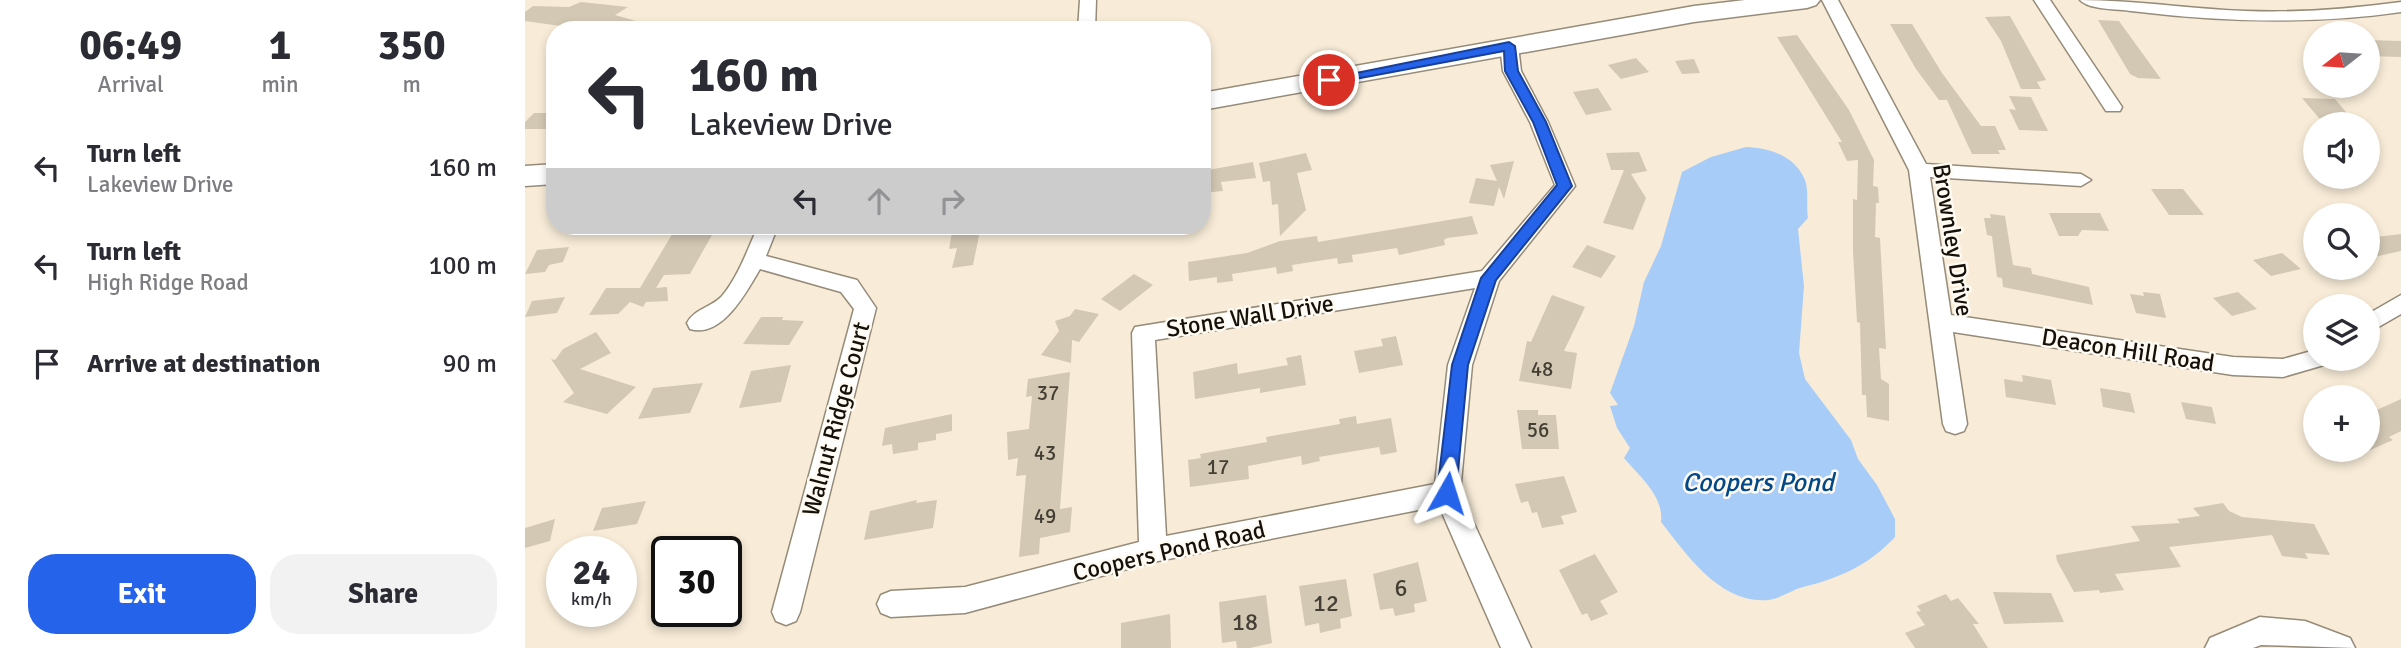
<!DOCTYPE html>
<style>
body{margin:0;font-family:Signika,sans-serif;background:#f2f2f3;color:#2b2b33;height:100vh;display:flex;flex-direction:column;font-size:26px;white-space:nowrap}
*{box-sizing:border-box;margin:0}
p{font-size:23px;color:#7c7c81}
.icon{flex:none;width:38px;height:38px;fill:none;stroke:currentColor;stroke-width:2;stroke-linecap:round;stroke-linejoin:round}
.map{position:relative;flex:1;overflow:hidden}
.drawer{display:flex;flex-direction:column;background:#fff;width:525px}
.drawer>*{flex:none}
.banner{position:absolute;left:21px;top:21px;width:665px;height:214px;border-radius:28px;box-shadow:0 4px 10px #0003;background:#fff;color:#2b2b33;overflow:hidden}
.needle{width:46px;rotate:253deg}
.tools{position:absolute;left:1778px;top:21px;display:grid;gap:14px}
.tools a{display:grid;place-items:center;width:77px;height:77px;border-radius:50%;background:#fff;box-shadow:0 4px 10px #0003;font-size:35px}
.speed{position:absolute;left:21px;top:536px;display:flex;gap:14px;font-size:35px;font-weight:700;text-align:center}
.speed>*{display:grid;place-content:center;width:91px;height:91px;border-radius:50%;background:#fff;box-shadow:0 4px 10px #0003;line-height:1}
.speed small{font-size:18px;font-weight:400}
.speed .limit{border:4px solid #111;border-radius:10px;background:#fff;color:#111}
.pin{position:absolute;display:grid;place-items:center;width:60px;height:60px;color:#fff;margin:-30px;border:4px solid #fff;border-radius:50%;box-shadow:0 2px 7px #0007}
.me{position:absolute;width:77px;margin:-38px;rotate:6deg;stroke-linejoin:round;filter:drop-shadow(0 0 5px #0008)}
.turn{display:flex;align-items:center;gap:24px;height:147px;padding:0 28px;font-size:32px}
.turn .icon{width:91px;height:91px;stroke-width:2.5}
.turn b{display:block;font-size:49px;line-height:60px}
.lanes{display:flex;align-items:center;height:66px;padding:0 28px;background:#0003;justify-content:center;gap:35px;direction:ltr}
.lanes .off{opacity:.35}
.eta{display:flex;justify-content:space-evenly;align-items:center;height:119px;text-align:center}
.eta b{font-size:42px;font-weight:700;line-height:49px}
.button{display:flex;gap:14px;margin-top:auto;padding:14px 28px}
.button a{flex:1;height:80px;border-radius:28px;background:#2563eb;color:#fff;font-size:28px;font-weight:700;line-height:80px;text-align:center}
.button a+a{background:#f2f2f3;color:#2b2b33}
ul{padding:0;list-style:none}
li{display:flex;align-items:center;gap:21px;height:98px;padding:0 28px}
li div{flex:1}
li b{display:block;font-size:26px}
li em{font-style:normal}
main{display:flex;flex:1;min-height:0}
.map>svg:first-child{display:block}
.water{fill:#a7ccf8}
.building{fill:#d3c8b4}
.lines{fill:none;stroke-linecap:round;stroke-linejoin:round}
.minor-casing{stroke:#958b78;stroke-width:3}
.primary-casing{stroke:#958b78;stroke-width:3}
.minor{fill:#fff;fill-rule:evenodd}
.primary{fill:#fff;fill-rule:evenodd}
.route{fill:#2563eb;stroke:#184099;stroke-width:2}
.labels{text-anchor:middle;stroke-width:5;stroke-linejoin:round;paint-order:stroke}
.number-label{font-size:21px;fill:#443f34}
.street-label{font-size:24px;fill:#15110a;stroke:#fffaf2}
.near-number-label{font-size:24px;fill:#443f34}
.water-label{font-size:26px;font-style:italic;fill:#004887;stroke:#fffaf2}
</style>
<main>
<section class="drawer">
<div class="eta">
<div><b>06:49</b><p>Arrival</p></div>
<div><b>1</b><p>min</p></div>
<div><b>350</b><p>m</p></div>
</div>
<ul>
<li><svg class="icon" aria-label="left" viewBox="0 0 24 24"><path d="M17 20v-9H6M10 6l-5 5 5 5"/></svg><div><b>Turn left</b><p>Lakeview Drive</p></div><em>160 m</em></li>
<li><svg class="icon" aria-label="left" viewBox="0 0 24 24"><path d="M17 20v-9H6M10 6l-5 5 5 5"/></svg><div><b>Turn left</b><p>High Ridge Road</p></div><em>100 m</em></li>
<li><svg class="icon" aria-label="arrive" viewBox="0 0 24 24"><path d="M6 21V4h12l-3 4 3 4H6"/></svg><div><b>Arrive at destination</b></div><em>90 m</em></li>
</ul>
<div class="button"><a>Exit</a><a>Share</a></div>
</section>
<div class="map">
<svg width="1876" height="648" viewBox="0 0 1876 648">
<rect width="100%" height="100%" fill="#f8ecd8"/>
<path class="water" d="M1221 147C1245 148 1270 156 1280 180 1284 191 1281 206 1283 218L1273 229 1279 286 1274 353 1280 379 1326 440 1333 459 1352 485 1370 519V537C1344 565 1315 578 1278 587 1266 590 1255 599 1243 600 1195 604 1162 555 1136 522 1139 496 1115 477 1099 458L1105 448 1092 428 1085 406 1093 405 1085 393 1109 326 1119 282 1136 246 1157 172 1186 157Z"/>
<path class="building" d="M56 2 103 7 90 15 125 25 124 30H64L0 21V12L8 6 44 7Z
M1485 16 1521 80 1512 82 1516 89H1496L1476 41 1460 17Z
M1573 20 1594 21 1636 79 1613 78 1605 74Z
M1365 24H1387L1417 73 1456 126H1470L1481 150H1473L1475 154H1447L1422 100H1414L1391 69Z
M1272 35 1324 110 1349 160 1348 186 1353 187 1354 203H1351L1350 237 1355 238 1361 349 1354 348 1356 379 1364 384V421L1342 417 1341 395H1337L1335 323 1332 322 1328 251V199L1332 200 1333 160 1322 161 1313 142H1317L1252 37Z
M1843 40 1876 41V57L1843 56Z
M1111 58 1124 72 1096 79 1083 65Z
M1169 59 1175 73 1157 74 1150 61Z
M1073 88 1087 110 1061 115 1048 92Z
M1484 96 1506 97 1523 131 1494 130 1484 109 1491 110Z
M1777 98 1810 99 1831 124H1799Z
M9 113H30V129H0V122Z
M1114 152 1122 171 1106 174 1121 198 1108 230 1078 223 1099 170H1086L1081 153Z
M781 153 787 170 772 173 781 210 755 236 753 204 747 205 745 181 738 182 734 163Z
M989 161 979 199 974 187 969 206 944 203 951 178 972 181 965 165Z
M728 162 731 178 696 182 698 191 677 193V171Z
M1626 189H1658L1679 215H1644Z
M1524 213H1575L1584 231 1557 230 1553 236H1534Z
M1465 214 1480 216 1488 265 1506 268 1507 274 1564 287 1568 305 1478 287 1477 278 1472 277 1467 236 1462 235 1459 218H1466Z
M947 216 953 234 922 238 919 240 920 245 888 252 874 255 872 248 827 255 828 262 813 264 812 258 767 265 768 271 752 274 751 267 707 274 708 281 692 283V277L664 281 663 262 722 253 755 241 792 236 793 242Z
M152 226H192L165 274 139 275 131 288 142 287 143 301 121 302 118 307 105 302 93 314 64 315 81 288H115Z
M428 226H456L448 265 427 268 432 248 424 249Z
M1876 234V251L1849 257 1843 253V238Z
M1062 245 1091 256 1076 278 1047 267Z
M44 247 38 262 24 265 20 272 0 274 12 250Z
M1757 253 1776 269 1746 276 1728 260Z
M609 274 628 285 595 311 576 299Z
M1618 292 1635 294 1641 318 1611 313 1605 294 1619 296Z
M1713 292 1732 309 1707 316 1688 298Z
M1027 295 1060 307 1039 351 1052 353 1046 389 994 381 1002 341 1006 342Z
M40 297 32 313 0 317 7 301Z
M550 309 574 314 554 342 547 340 546 363 516 355 534 331 530 321 545 316Z
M236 317H258L257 320 279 321 264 345 218 344Z
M71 332 86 353 55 369 111 387 82 414 38 402 49 393 26 359 30 360 38 349Z
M871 336 878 365 834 373 829 351 858 346 856 339Z
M776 355 781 385 735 393V388L670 399 668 372 712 363 713 374 763 365 761 358Z
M266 365 256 402 214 408 226 371Z
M545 372 535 509 547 507 545 532 515 538 514 554 494 557 501 475 491 476 493 458 483 460 482 432 504 429 507 396 501 397 503 379Z
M1497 375 1526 380 1531 405 1481 397 1479 379 1498 382Z
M178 383 165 413 113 419 128 388Z
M1575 388 1605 393 1610 413 1578 407Z
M1876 399V431L1864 437 1868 440 1843 451V414Z
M1656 402 1687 407 1691 424 1661 419Z
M992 410H1013V415H1031L1034 449H997Z
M427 414V431L411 434V440L393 443V450L368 454 367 444 357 446 360 428Z
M831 416 832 424 866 418 872 452 856 455 854 447 794 457 795 461 777 465 776 456 723 466 724 479 665 487 663 460 676 458 675 454 742 442 741 437 815 424 814 419Z
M1039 476 1052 512 1036 516 1039 524 1017 528 1012 512 1007 513 1003 501 996 503 990 484Z
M392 500 391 503 412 500 408 528 339 540 345 511Z
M121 501 112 524 68 531 77 508Z
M1698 503 1704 511 1717 517 1789 524 1805 555 1780 553 1783 559 1757 556 1747 535 1644 547 1656 567 1590 574 1599 590 1575 593 1574 590 1549 592 1532 561 1531 555 1615 541 1606 526 1655 523 1652 519 1675 516 1668 508Z
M30 519 25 541 0 548V528Z
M1070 554 1093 592 1075 601 1083 614 1066 621 1062 613 1057 615 1034 570Z
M893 562 902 601 889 604 890 612 870 616 868 608 855 610 848 574Z
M821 579 827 616 815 619 816 628 795 633 794 623 780 626 774 586Z
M1468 592 1526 593 1539 622 1479 624Z
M1421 594 1426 601 1433 598 1454 624H1448L1463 648H1390L1380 633 1400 625 1391 612 1396 611 1392 606Z
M741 595 747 643 725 648H712L711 641 697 643 694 602Z
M645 614 646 648H596V623Z"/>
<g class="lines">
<defs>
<path id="minor" d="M555 0H571L570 30H553Z
M1297 0H1313L1401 164 1556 174 1566 180 1556 186 1405 177 1426 315 1708 357 1758 359 1790 350V359H1803L1799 365 1758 377 1708 375 1428 332 1442 424 1439 431 1430 434 1421 431 1418 424 1384 170Z
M1509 0H1525L1597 107 1595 111H1581Z
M1555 0C1610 0 1665 9 1721 11 1773 13 1824 9 1876 2V12C1786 25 1697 22 1606 11 1593 9 1564 10 1555 0Z
M984 41 993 46 996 71 1023 122 1050 186 974 281 947 365 935 493 1006 648H976L914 506 628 562 440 613 366 617 356 613 352 604 356 595 366 591 440 587 614 542 607 333 610 327 957 271 1030 185 1005 122 978 71 975 46ZM950 288 923 365 910 484 641 536 630 340Z
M233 226H253L241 256 332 280 351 308 275 612 271 621 261 625 251 621 247 612 329 309 316 292 235 269C222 291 197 339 165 329L162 323C169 309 187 307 197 296 213 277 223 249 233 226Z
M1876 295V314L1843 333V314Z
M1735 617 1780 621 1825 638 1830 648 1736 645 1728 648H1680L1685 638Z"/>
<path id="primary" d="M1220 0H1295L1291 5 1282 8 1169 22 677 110V93L1169 6Z
M30 164V184L0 186V166Z"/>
</defs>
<use href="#minor" class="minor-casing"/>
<use href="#primary" class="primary-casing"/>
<use href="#minor" class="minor"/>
<use href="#primary" class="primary"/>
</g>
<path class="route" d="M984 42 990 46 993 71 1021 122 1047 186 971 280 943 365 931 493 922 500 912 493 927 365 956 278 1032 185 1008 122 980 71 979 51 804 84 797 80Z"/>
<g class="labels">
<g class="number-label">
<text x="1017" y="376">48</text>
<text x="523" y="400">37</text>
<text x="1013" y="437">56</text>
<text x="520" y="460">43</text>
<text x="693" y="474">17</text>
<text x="520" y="523">49</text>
</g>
<g class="street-label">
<text transform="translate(1428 240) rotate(81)" y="8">Brownley Drive</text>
<text transform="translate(725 316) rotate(-9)" y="8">Stone Wall Drive</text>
<text transform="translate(1603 350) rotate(9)" y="8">Deacon Hill Road</text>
<text transform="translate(311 419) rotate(-75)" y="8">Walnut Ridge Court</text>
<text transform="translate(644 551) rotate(-13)" y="8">Coopers Pond Road</text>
</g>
<g class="near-number-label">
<text x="876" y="596">6</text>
<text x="801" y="611">12</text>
<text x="720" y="630">18</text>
</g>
<g class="water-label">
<text x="1233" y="491">Coopers Pond</text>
</g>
</g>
</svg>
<div class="tools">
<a><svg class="needle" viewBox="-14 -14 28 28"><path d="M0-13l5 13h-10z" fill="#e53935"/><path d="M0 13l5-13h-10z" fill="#7c7c81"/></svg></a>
<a><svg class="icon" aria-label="sound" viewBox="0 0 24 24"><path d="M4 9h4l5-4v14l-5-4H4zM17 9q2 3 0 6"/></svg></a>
<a><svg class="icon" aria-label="search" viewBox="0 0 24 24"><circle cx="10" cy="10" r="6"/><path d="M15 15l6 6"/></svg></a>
<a><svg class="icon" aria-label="layers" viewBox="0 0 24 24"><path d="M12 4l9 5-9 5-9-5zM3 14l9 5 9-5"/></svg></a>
<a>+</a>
</div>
<div class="speed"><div>24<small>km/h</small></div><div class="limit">30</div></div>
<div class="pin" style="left:804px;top:80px;background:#d93025"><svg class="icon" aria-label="arrive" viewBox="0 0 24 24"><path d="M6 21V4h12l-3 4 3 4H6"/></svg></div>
<svg class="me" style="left:922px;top:493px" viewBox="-20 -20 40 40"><path d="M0-17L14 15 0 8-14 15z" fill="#2563eb" stroke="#fff" stroke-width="4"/></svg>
<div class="banner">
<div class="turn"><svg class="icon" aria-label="left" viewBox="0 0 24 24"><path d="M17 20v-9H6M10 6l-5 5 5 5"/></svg><div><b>160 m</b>Lakeview Drive</div></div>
<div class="lanes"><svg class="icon" aria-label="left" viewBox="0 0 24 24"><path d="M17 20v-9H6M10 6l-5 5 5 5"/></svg><svg class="icon off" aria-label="ahead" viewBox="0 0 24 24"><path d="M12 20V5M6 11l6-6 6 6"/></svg><svg class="icon off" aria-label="right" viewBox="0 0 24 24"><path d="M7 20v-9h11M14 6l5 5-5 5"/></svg></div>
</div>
</div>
</main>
